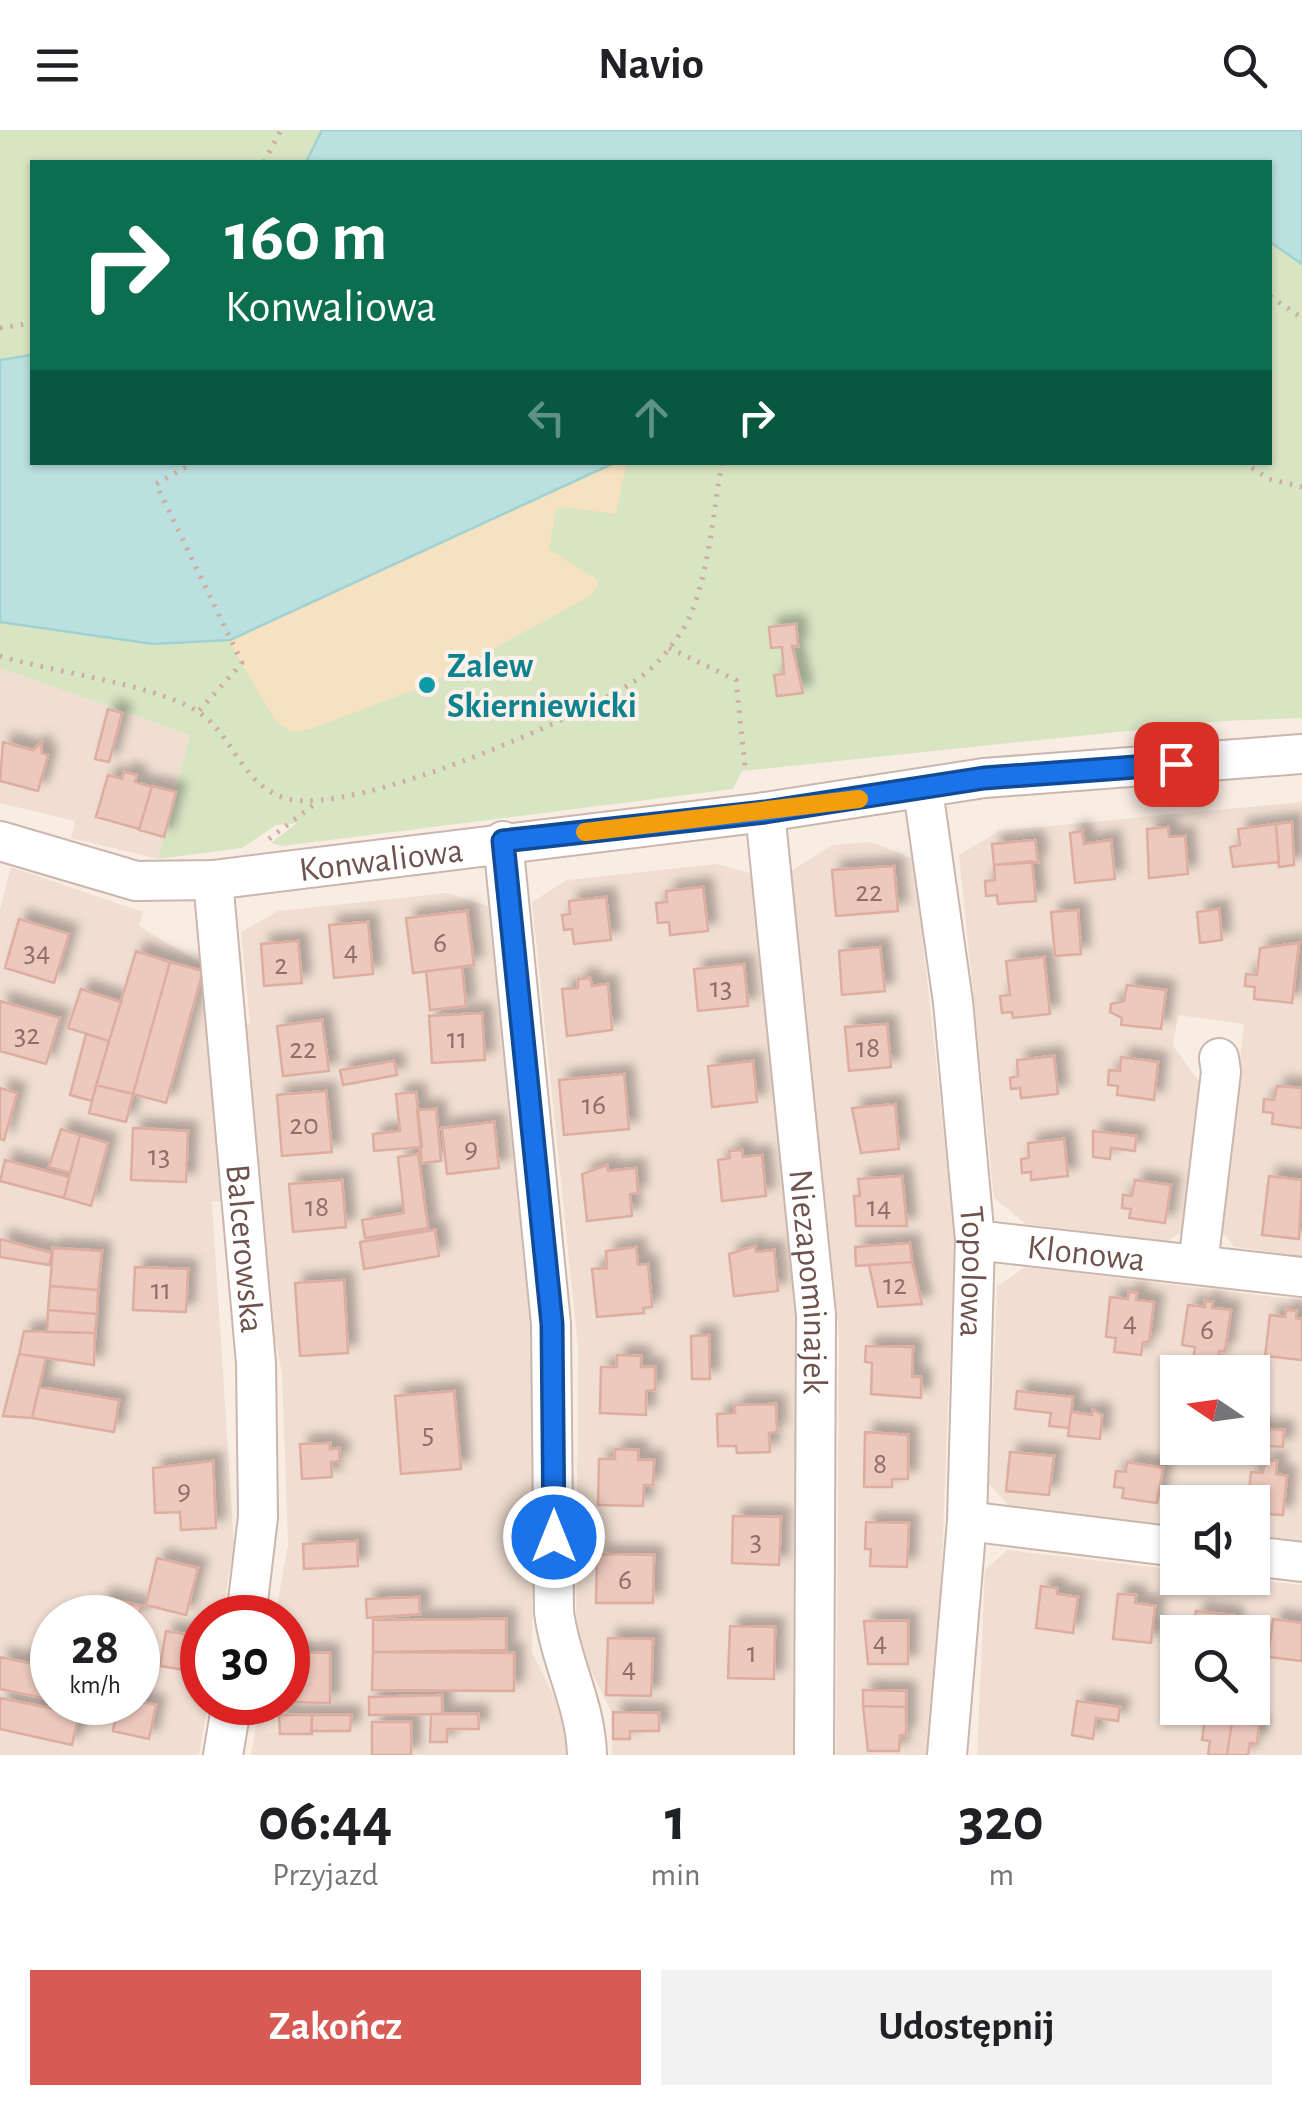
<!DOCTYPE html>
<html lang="pl">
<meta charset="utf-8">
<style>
body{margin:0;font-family:"Alegreya Sans",sans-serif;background:#f2f2f2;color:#202124;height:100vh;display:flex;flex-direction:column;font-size:38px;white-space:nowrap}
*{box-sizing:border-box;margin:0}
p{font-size:32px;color:#757577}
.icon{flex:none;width:55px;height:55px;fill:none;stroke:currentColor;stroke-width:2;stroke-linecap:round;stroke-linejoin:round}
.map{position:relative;height:1625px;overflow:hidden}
.panel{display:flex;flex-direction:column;background:#fff;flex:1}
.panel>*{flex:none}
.banner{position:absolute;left:30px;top:30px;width:1242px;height:305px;border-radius:0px;box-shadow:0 2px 8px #0004;background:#0b6e4f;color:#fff;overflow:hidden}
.needle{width:65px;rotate:283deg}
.controls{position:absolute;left:1160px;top:1225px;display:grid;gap:20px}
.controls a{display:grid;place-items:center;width:110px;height:110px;border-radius:0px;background:#fff;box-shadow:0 2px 8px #0004;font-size:50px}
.speed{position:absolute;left:30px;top:1465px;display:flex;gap:20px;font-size:50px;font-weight:700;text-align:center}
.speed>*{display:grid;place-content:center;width:130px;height:130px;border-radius:50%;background:#fff;box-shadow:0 2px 8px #0004;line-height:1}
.speed small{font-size:25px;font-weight:400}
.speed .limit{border:15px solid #d22;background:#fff;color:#111}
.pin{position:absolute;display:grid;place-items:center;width:85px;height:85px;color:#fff;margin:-42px;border-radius:20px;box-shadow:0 5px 15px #0006}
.me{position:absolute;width:110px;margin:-55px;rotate:0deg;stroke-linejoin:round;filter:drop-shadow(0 0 8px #0008)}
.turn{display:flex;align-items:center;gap:35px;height:210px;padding:0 30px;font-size:45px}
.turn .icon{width:130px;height:130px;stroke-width:2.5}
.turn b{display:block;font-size:70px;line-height:85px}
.lanes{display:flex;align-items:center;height:95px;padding:0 30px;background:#0003;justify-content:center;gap:50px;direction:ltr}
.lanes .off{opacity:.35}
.eta{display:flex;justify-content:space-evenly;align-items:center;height:170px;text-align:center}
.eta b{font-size:60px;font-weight:700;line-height:70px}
.action{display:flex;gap:20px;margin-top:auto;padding:20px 30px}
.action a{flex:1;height:115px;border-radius:0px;background:#d75b54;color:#fff;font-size:40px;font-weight:700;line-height:115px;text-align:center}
.action a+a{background:#f2f2f2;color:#202124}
header{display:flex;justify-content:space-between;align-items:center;height:130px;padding:0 30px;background:#fff;font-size:45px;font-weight:700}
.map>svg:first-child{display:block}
.residential{fill:#f0ded2;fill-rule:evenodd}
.green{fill:#d7e5c3;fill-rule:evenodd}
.sand{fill:#f6e1c1}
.water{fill:#bae0df;stroke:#a1d1d0;stroke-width:2.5}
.building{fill:#ecc8bd;stroke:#ddada0;stroke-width:2.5;filter:url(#shadow)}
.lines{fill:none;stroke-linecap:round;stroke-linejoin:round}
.minor-casing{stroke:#cbb6ae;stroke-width:42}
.path{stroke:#d0aba1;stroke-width:5;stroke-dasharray:2.5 8;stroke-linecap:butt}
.minor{stroke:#fff;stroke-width:38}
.route-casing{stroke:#114b97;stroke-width:25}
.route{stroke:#1a73e8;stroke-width:18}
.slow{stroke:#f59e0b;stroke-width:18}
.culture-dot{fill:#0f9aa8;stroke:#fdf1e9;stroke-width:4}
.labels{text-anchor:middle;stroke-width:8;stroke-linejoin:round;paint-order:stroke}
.number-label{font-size:30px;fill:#8e7068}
.culture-label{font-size:35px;font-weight:bold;fill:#0d838f;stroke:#fdf1e9;text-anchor:start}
.street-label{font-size:35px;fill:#6e524c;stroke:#fdf1e9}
</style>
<header><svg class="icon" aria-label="menu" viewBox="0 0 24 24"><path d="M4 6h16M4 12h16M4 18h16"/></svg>Navio<svg class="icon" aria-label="search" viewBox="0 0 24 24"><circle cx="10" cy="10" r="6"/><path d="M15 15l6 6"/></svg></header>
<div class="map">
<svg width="1302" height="1625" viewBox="0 0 1302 1625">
<defs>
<filter id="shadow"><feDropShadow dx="9" dy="-9" stdDeviation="5" flood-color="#0004"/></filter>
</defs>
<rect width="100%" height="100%" fill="#f9ede3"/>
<path class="residential" d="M0 538 190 605 158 729 71 708 75 691 0 673Z
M1302 672V1126L1234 1117 1221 1101 1244 894 1178 885 1173 916 1204 958 1188 1098 1168 1111 1026 1094 994 1068 959 725 999 701Z
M871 712 914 729 955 1107 934 1625H836L839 1205 791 741 832 715Z
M716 734 757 745 804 1203 802 1625H612V1583L576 1511 578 1217 532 772 567 750Z
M11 737 143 782 139 796 207 837 223 1071 212 1072 234 1415 222 1487 202 1488V1572L208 1573 199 1625H0V780ZM52 1488H138V1572H52Z
M447 763 488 776 536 1221 532 1522 569 1596 568 1625H251L260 1573 288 1572V1488L275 1487 288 1415 282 1243 270 1187 237 899 250 893 241 802 278 781Z
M1026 1137 1302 1170V1411L1253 1405 1252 1372H1178L1177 1397 1010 1377 989 1354 997 1156ZM1178 1242H1252V1318H1178Z
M1007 1420 1177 1440 1178 1448H1240L1302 1455V1625H977L985 1440ZM1178 1502H1252V1578H1178Z"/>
<path class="green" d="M0 0H1302V588L1224 591 742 641 733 659 282 716 271 713 297 693 276 695 242 718 158 729 190 605 0 538ZM32 32H1270V332H32Z"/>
<path class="sand" d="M613 334 626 335 616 384 562 377 556 380 549 419 599 451 592 465 427 555 311 599 292 602 276 592 228 510Z"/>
<path class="water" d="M322 0H1302V134L1270 112V32H306Z
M32 225V332L614 333 230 510 153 514 0 492V230Z"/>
<path class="building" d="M796 494 798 516H792L803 563 777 566 774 545 784 544 782 517 771 518 769 497Z
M108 579 122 583 109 632 95 629Z
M3 612 33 620 41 613 42 623 48 625 38 661 0 651Z
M124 642 137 645 135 652 152 657 139 699 96 687 108 645 122 649Z
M152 656 176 662 164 707 139 700Z
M1292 692 1294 735 1279 737 1276 694Z
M1276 694 1279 732 1233 737 1230 717 1240 715 1238 699Z
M1168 697 1169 707 1185 706 1188 744 1149 748 1147 699Z
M1082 701 1084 714 1111 710 1115 749 1075 753 1070 703Z
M1035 710 1038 732 994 735 992 714Z
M1032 731 1036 771 998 774 997 765 986 766 985 751 995 750 994 735Z
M894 736 898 781 836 786 832 740Z
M703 757 708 801 670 805 669 792 658 793 656 773 667 772 666 761Z
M606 767 611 810 574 814 572 799 564 800 562 785 570 784 569 771Z
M1219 779 1222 810 1200 813 1197 782Z
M1078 780 1081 824 1055 826 1051 782Z
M467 781 474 835 413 843 406 788Z
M19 789 69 804 54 853 5 838Z
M368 792 373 844 334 848 329 795Z
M298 811 302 853 264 856 261 814Z
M1299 813 1292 873 1254 869 1255 857 1245 856 1246 844 1257 845 1260 818Z
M880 817 885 861 842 865 839 821Z
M136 821 170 832 133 964 96 955Z
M1044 827 1050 884 1013 888 1012 882 1002 883 1000 866 1010 865 1006 831Z
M170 832 203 841 166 973 133 964Z
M744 834 748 876 698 881 694 839Z
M462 837 466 876 430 880 426 841Z
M590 848 592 856 608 854 612 900 567 906 562 859 578 858V849Z
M1127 855 1166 860 1161 899 1121 895 1122 888 1110 882 1111 874 1124 871Z
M81 859 121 872 109 911 68 898Z
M0 871 60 888 46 934 0 921Z
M482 883 485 930 432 933 429 886Z
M322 890 329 941 283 946 277 896Z
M887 894 891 937 849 941 845 897Z
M86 904 109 911 92 971 70 965Z
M1054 926 1058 964 1021 968 1020 958 1011 959 1010 948 1018 946 1017 930Z
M1121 927 1158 932 1154 970 1117 965 1118 956 1108 955 1109 940 1120 941Z
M394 931 397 945 343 955 340 940Z
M753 931 757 972 712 977 708 936Z
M624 944 629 999 564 1005 559 950Z
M96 955 133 964 126 992 89 983Z
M1277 956 1302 958V998L1272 994 1273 983 1263 982 1264 969 1274 970Z
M0 958 17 963 4 1010 0 1009Z
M326 961 332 1022 282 1026 277 965Z
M416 962 422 1017 374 1021 373 1004 400 1001 396 964Z
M895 974 899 1019 861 1023 852 978Z
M436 979 441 1031 422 1033 417 980Z
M494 992 499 1038 447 1044 442 998Z
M133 998 188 1001 186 1052 131 1050Z
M61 999 80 1005 70 1043 49 1037Z
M1093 1001 1136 1006 1135 1021 1111 1018 1110 1029 1093 1027Z
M80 1005 108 1013 91 1076 64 1068Z
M1064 1009 1068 1046 1031 1050V1042L1022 1043 1021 1029 1029 1028 1028 1013Z
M742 1020 743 1027 762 1025 766 1066 722 1071 718 1030 730 1028 729 1021Z
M418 1024 428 1098 365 1108 362 1090 404 1083 398 1027Z
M5 1030 69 1047 64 1068 0 1051Z
M607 1035 608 1041 636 1038 638 1063 630 1064 632 1086 587 1091 582 1044Z
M902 1046 907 1096H856L854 1066H860L858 1049Z
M1269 1046 1302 1050 1299 1109 1262 1105Z
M342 1050 346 1097 293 1102 289 1054Z
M1135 1050 1171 1055 1165 1093 1129 1088 1131 1079 1122 1078 1123 1065 1132 1066Z
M435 1100 439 1126 364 1139 360 1112Z
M0 1109 52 1123 49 1135 0 1127Z
M910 1113 912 1132 856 1136 855 1117Z
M755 1116 756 1122 774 1120 778 1161 734 1166 729 1124Z
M636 1117 638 1135 648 1134 652 1177 643 1178 644 1183 597 1187 592 1139 607 1138 606 1121Z
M53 1118 102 1121 98 1160 50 1156Z
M912 1132 922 1174 878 1177 869 1135Z
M135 1137 188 1139 186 1182 133 1180Z
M344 1150 348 1223 300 1226 295 1153Z
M50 1156 98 1160 97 1184 48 1180Z
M1129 1162 1137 1163 1136 1170 1154 1172 1149 1212H1143L1141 1225 1114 1222 1116 1208 1106 1207 1110 1167 1128 1169Z
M1205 1171 1213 1172 1212 1178 1231 1180 1225 1221H1219L1217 1233 1193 1230 1195 1217 1182 1215 1188 1175 1205 1177Z
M48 1180 97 1184 95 1203 47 1202Z
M1286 1180 1297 1181 1296 1188 1302 1189V1230L1265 1226 1270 1185 1285 1187Z
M24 1201 95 1203 94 1235 19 1224Z
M709 1205 710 1249H692L691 1206Z
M866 1216 913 1217 912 1247H921V1268L871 1264 872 1233 865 1232Z
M19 1224 46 1228 32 1288 3 1286Z
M617 1225 641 1226V1237H655V1260L646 1261V1285L600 1283 601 1237H617Z
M39 1257 119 1270 114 1302 32 1288Z
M454 1261 461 1339 401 1344 395 1266Z
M1017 1261 1073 1267 1069 1298 1049 1296 1051 1283 1015 1279Z
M776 1274 777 1302 769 1303 770 1322 737 1323 736 1316H718L717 1284 735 1283V1275Z
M1093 1280 1102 1285 1100 1309 1068 1306 1071 1282 1092 1285Z
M1252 1298 1284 1300 1283 1317 1252 1315Z
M865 1302 908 1305V1349H892V1357H864Z
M330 1313V1319L339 1318 340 1331 331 1332 332 1347 302 1349 300 1314Z
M615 1319 638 1320V1330H654L653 1355H644L643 1376 598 1375 599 1329H615Z
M1010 1322 1054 1326 1049 1365 1006 1361Z
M1265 1330 1277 1331 1276 1344 1287 1346 1283 1385 1266 1384 1267 1378 1248 1372 1251 1342 1263 1343Z
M213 1331 216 1398 181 1400 180 1382 155 1383 153 1338Z
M1127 1332 1163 1338 1157 1373 1122 1368 1124 1358 1114 1357 1116 1341 1126 1342Z
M733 1386 781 1387 779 1435 732 1433Z
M866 1392 909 1393 907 1437 870 1436 871 1419H865Z
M357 1411 358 1436 304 1439 303 1414Z
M597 1424 654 1425 653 1473H596Z
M157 1428 198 1438 186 1485 146 1475Z
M1041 1456 1057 1458V1464L1078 1467 1073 1503 1036 1498Z
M1118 1464 1136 1465 1135 1473 1155 1476 1151 1513 1113 1509Z
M102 1467 141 1476 138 1492V1488H98Z
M419 1467 420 1484 367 1488 366 1469Z
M1196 1481 1234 1485 1232 1502H1193Z
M506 1489V1520L373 1522V1490Z
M1273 1489 1302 1493V1531L1268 1527Z
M864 1491H908V1534H868Z
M730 1496 775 1497 774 1549 728 1548Z
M166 1501 197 1506 191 1541 160 1536Z
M608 1508 653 1509 651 1566 606 1565Z
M288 1522 330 1523V1573L287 1572Z
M373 1522 514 1523V1561L372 1560Z
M0 1527 52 1538V1570L0 1559Z
M863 1560 906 1561V1577L863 1576Z
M442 1565V1584L369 1585V1567Z
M0 1568 79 1584 72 1615 0 1599Z
M138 1571 156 1575 149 1609 113 1601 118 1572Z
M1077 1571 1120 1577 1118 1591 1096 1588 1093 1609 1072 1605Z
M863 1576 906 1577V1605H900L899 1621H868Z
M613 1582 659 1583V1601H630V1609H613Z
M431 1584H478L479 1599H447V1612H430Z
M279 1585H312V1604H280Z
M312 1585H351L350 1601H311Z
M1205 1588 1232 1592 1227 1625H1208L1210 1611 1202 1610Z
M372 1592H411V1625H372Z
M1232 1592 1259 1595 1257 1614 1250 1613 1248 1625H1227Z"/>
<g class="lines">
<defs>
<g id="minor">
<path id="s1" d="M923 660 953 872 975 1110 967 1391 947 1625"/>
<path id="s2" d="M765 682 816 1185 814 1625"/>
<path id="s3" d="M0 711 136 751 213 750 765 682 984 648 1302 624"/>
<path d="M503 711 551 1194 554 1482C560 1531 586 1575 587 1625"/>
<path id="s4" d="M213 750 256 1233 258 1387 246 1488"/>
<path id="s5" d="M975 1110 1302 1147"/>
<path d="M1198 1135 1221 942 1219 928"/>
<path d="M967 1391 1178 1417"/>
<path d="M1252 1426 1302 1432"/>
<path d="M223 1625 232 1572"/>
</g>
</defs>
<use href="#minor" class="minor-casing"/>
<path class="path" d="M264 32 281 0
M1270 166 1302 188
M0 198 32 193
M195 332 156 354 242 533 198 582
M1243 332 1269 349 1302 357
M669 518 736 550 745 638
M0 526C55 543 151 553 197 581 234 604 241 657 288 669 355 685 575 590 635 551 654 539 669 520 682 501 708 460 713 381 722 332
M269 709 316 673"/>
<use href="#minor" class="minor"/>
</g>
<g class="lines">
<defs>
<path id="route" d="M554 1407 552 1194 503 711 765 682 984 648 1176 634"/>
</defs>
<use href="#route" class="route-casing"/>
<use href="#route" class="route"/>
<path class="slow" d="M585 702 859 669"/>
</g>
<circle class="culture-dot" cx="427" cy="555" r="10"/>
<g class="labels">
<g class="number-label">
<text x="869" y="771">22</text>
<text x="440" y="822">6</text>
<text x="351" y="830">4</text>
<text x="37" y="831">34</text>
<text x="281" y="844">2</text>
<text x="721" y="867">13</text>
<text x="27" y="914">32</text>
<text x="457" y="918">11</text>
<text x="868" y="927">18</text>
<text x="303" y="928">22</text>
<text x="594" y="984">16</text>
<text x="304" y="1004">20</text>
<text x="471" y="1028">9</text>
<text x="159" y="1035">13</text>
<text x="317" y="1086">18</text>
<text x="879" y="1086">14</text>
<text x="895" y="1164">12</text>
<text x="161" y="1169">11</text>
<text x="1130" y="1201">4</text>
<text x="1207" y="1209">6</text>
<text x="428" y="1313">5</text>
<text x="880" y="1343">8</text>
<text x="184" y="1370">9</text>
<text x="756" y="1420">3</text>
<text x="625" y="1459">6</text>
<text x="880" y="1521">4</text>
<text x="752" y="1532">1</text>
<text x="629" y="1547">4</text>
</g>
<g class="culture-label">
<text x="447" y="547">Zalew<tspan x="447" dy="40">Skierniewicki</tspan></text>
</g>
<g class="street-label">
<text dy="12" stroke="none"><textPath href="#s3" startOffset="388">Konwaliowa</textPath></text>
<text dy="12" stroke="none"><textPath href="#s4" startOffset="370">Balcerowska</textPath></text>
<text dy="12" stroke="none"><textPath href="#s5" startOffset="112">Klonowa</textPath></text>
<text dy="12" stroke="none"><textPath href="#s1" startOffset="485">Topolowa</textPath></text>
<text dy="12" stroke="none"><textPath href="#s2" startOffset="472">Niezapominajek</textPath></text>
</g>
</g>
</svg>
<div class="controls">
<a><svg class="needle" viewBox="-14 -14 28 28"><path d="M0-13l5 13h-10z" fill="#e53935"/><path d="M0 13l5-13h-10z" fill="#757577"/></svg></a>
<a><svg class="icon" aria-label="sound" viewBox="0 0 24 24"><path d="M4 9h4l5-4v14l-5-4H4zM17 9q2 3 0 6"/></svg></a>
<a><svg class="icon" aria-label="search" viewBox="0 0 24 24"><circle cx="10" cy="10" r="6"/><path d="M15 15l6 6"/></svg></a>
</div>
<div class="speed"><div>28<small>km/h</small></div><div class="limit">30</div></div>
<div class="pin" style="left:1176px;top:634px;background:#d93025"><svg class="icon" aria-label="arrive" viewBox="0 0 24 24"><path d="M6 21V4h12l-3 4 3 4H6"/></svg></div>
<svg class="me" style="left:554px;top:1407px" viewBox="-20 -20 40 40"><circle r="17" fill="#1a73e8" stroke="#fff" stroke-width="3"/><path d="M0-11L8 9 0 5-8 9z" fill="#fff"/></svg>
<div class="banner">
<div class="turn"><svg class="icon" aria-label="right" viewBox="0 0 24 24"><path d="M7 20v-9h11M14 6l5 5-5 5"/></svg><div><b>160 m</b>Konwaliowa</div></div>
<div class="lanes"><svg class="icon off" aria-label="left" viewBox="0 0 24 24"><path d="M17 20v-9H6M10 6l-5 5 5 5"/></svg><svg class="icon off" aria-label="ahead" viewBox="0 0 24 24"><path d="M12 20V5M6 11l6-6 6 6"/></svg><svg class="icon" aria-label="right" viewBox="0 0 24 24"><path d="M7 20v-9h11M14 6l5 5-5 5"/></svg></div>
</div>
</div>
<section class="panel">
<div class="eta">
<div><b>06:44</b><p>Przyjazd</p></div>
<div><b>1</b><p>min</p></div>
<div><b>320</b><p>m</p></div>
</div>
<div class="action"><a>Zakończ</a><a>Udostępnij</a></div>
</section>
